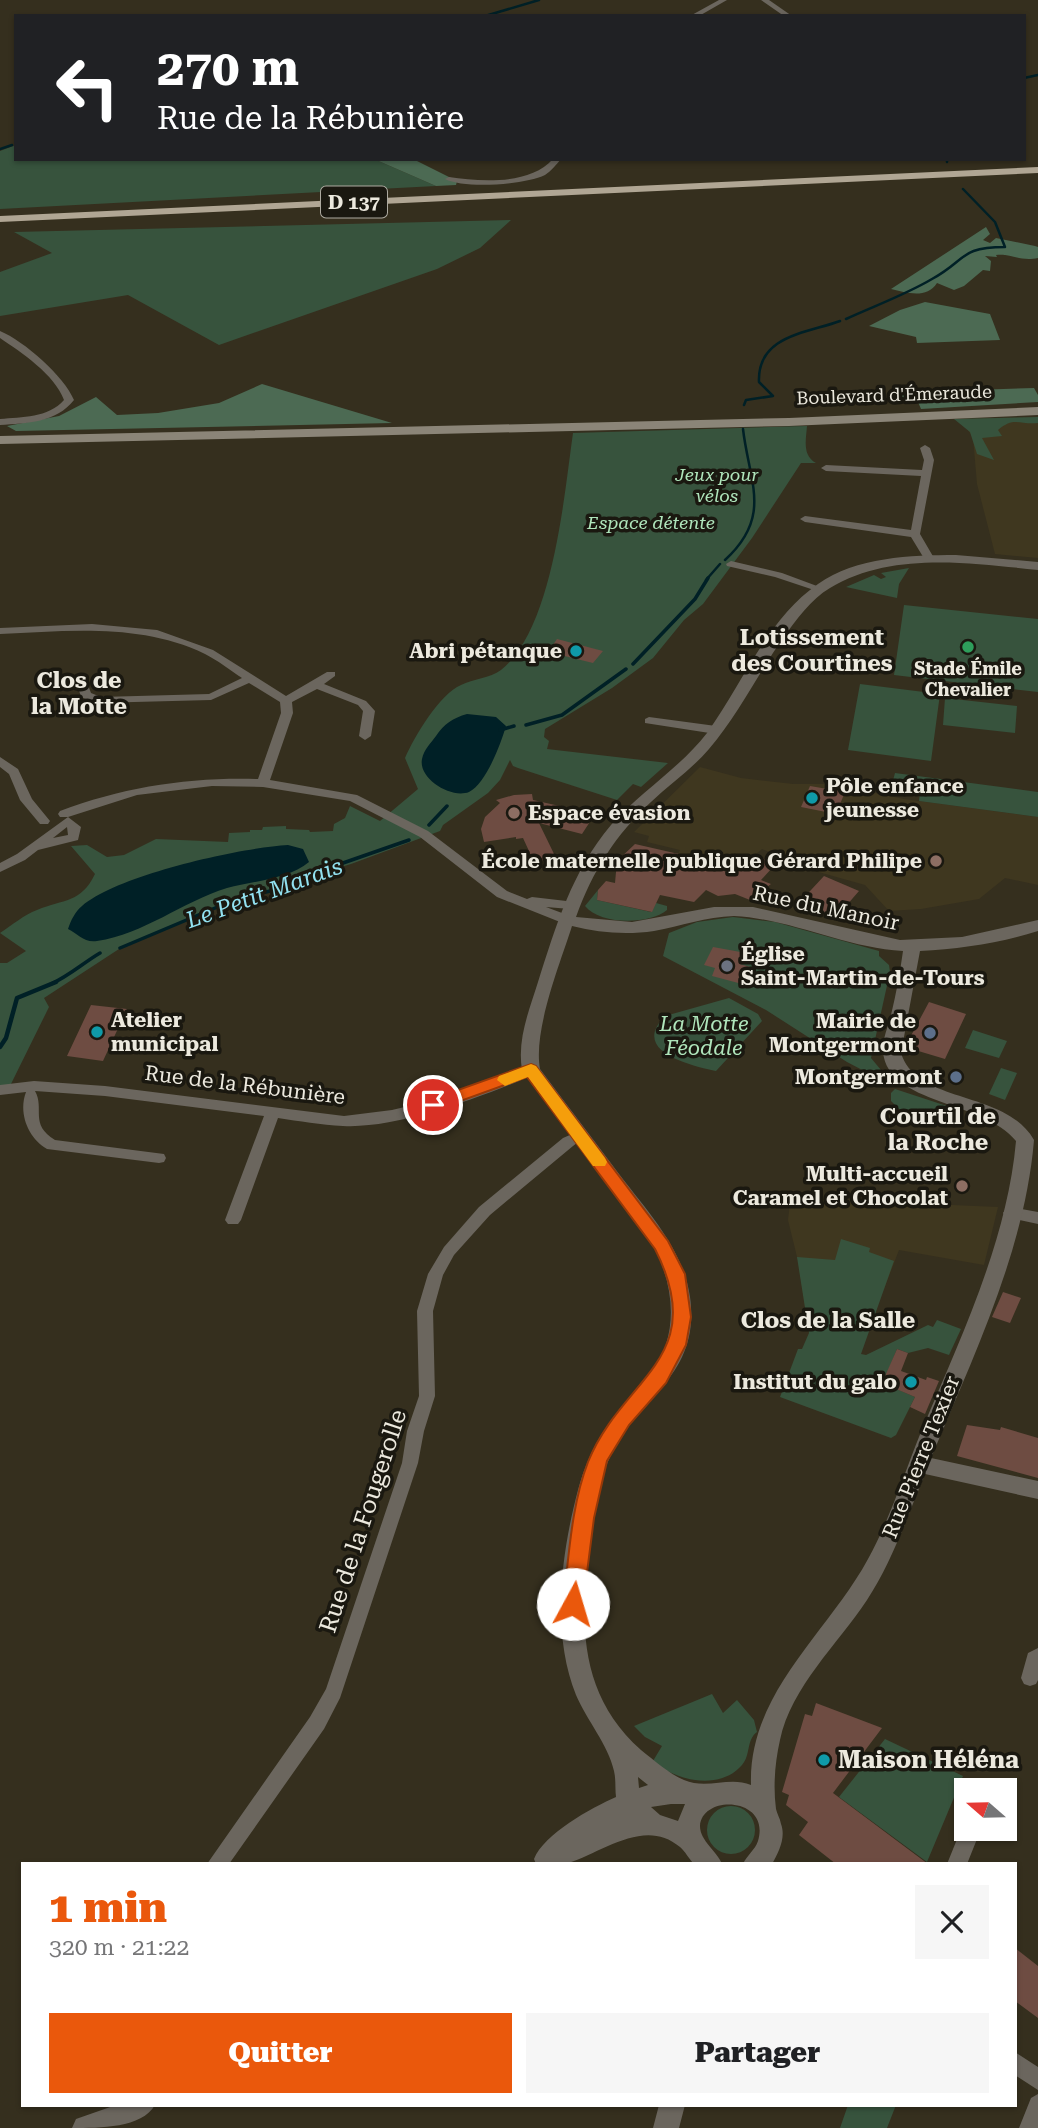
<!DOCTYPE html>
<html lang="fr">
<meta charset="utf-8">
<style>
body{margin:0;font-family:"Roboto Serif",serif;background:#f6f6f6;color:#202124;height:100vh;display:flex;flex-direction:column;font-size:26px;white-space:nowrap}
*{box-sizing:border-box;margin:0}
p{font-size:23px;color:#757577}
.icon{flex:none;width:38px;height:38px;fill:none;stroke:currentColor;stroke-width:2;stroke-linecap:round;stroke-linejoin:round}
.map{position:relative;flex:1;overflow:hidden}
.side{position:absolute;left:21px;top:1862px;width:996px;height:245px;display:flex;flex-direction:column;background:#fff;border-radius:0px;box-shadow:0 2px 5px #0004}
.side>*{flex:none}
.hud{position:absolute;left:14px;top:14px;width:1012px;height:147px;border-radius:0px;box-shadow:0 2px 5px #0004;background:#202124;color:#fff;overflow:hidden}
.needle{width:46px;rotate:290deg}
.buttons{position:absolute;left:954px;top:1778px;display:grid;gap:14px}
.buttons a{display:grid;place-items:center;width:63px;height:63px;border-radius:0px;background:#fff;box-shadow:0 2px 5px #0004;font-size:35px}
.pin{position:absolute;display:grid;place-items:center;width:60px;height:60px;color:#fff;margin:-30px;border:4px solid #fff;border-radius:50%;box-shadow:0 2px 7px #0007}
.me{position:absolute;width:77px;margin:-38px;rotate:6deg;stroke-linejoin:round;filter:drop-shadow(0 0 5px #0008)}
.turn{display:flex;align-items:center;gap:24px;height:147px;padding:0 28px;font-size:32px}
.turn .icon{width:91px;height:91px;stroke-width:2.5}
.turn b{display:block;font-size:49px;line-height:60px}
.round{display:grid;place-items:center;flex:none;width:74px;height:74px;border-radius:0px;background:#f6f6f6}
.headline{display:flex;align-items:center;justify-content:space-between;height:119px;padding:0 28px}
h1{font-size:42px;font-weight:800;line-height:52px;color:#ea580c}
.cta{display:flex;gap:14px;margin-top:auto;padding:14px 28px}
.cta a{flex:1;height:80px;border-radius:0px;background:#ea580c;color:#fff;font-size:28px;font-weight:800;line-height:80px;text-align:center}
.cta a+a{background:#f6f6f6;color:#202124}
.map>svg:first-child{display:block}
.built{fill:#3f371f}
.green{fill:#37533d}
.forest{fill:#4c6a53}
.water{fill:#002026}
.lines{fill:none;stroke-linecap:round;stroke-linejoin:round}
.stream-far2{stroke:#002026;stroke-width:2.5}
.stream-far1{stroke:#002026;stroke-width:3.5}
.stream{stroke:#002026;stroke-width:4.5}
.building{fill:#6e4c42}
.minor{fill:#6b665e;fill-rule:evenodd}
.tertiary{fill:#6b665e;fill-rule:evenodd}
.secondary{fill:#8b8578;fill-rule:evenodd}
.trunk{fill:#b0a694;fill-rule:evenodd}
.route{fill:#ea580c;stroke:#983908;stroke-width:2}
.slow{fill:#f59e0b}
.leisure-dot{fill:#2e9e5b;stroke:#1a1810;stroke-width:2.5}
.culture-dot{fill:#0f9aa8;stroke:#1a1810;stroke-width:2.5}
.education-dot{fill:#8d6e63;stroke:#1a1810;stroke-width:2.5}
.worship-dot{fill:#6b7280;stroke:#1a1810;stroke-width:2.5}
.service-dot{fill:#5c6f8a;stroke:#1a1810;stroke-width:2.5}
.labels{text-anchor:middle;stroke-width:7;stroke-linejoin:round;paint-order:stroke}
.far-street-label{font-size:18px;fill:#ece9de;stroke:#1a1810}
.far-park-label{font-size:18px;font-style:italic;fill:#afe5bb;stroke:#1a1810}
.far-poi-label{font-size:18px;font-weight:bold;fill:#ece9de;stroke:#1a1810}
.shield{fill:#1a1810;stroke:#adaaa0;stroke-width:2}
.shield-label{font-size:19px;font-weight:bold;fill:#ece9de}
.poi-label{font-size:21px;font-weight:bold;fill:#ece9de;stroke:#1a1810;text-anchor:end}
.street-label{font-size:21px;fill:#ece9de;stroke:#1a1810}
.park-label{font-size:21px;font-style:italic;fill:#afe5bb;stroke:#1a1810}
.neighbourhood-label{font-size:23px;font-weight:bold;fill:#ece9de;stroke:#1a1810}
.water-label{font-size:23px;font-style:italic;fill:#92e1f0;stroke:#1a1810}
.near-street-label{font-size:24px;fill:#ece9de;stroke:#1a1810}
.near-poi-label{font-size:24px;font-weight:bold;fill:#ece9de;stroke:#1a1810;text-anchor:start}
</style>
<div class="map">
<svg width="1038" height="2128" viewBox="0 0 1038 2128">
<rect width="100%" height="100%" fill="#352f1e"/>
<path class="built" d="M1038 417V558L995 554 977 484 973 437 964 425 954 419Z
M700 767 741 778 793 784H832L904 799 1038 817V885L1005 878 979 899 921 909 889 911 865 885 815 871 762 849 740 868 678 854 680 850 647 842 649 836 634 832Z
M791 1194 906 1203 998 1207 984 1265 899 1250 884 1289 809 1333 798 1261 788 1220Z"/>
<path class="green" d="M16 145V159H374L436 186 0 209V151Z
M511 220 480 248 437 269 219 345 128 295 0 316V272L52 253 14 232Z
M1038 417V423C1020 425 1014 416 998 430L1002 436 982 438 994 460 977 454 970 432 954 419Z
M807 426C806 440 802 455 816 463H801L752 538 703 604 684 620 653 658 612 688 545 729 544 737 549 741 547 749 668 763 641 787 633 784 617 800 518 768 513 766 510 760 500 780 488 793 443 825 440 831 351 864 301 879 286 888 232 902 119 949 44 998 49 1007 9 1088 0 1089V963H7L26 951 0 933C12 925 24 915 37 910 64 899 81 903 95 874L71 846 87 845 107 857 124 855 156 839 228 842 229 833 250 832V830H262L263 827 286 826V829L309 830 310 832 333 831 334 824 345 818 350 806 380 821 418 789 405 758C415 735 440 694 461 685 473 679 490 678 501 670 553 629 564 496 573 433Z
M909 568 899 584 897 598 846 587 874 575 881 579 886 577 881 573Z
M904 605 1038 619V692L894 675Z
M860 684 940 694 931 761 848 750Z
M945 698 1017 706 1015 733 943 725Z
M895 773 1038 792V817L919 801 920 792 891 788Z
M598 890 597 900 651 912 656 903 667 906V910C649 925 600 925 585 906Z
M733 917 775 922 879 951V956L889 965 890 972 871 1058 886 1076 868 1073 847 1062 766 1010 663 956 669 933 697 922Z
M729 998 758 1014 762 1021 716 1071C693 1066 629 1052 665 1016Z
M973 1030 1007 1041 999 1058 965 1048Z
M1001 1068 1017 1073 1005 1100 989 1094Z
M895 1089 950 1107 945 1116 936 1113 933 1119 899 1109 891 1101V1093Z
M841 1239 870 1248 869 1252 894 1261 861 1354 866 1355 928 1325 933 1327 937 1320 961 1329 949 1355 928 1348 908 1353 897 1349 883 1383 915 1397 896 1435 891 1438 780 1397 798 1349H802L809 1333 797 1257 835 1260Z
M712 1694 723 1713 737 1700 754 1720 757 1732C746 1740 751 1755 742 1765 720 1791 675 1781 653 1761L662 1746 645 1737 634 1726Z
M885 1739 963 1776 927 1862 839 1797Z
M707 1830a24 24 0 1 1 48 0a24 24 0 1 1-48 0Z
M848 2105H896L887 2128H840Z"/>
<path class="forest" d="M374 159H413L457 181 456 185 436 186Z
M986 227 990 234 983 240 990 243 996 238 1035 246 1038 247V258C1020 262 1011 253 996 255L997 257 985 256 991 261 990 271 983 270 964 286 954 290 937 283C927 299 907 293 891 289Z
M925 302 990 314 1000 340 917 343 916 337 869 326 900 310Z
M262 384 392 423 16 431 7 426 59 416 96 397 117 415 158 413 219 403Z
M1034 388 1038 395V402L921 409 918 402 903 399 902 395 914 392Z"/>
<path class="water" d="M467 714 496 717 506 726C501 743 486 784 469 792 451 799 418 779 422 759 424 749 431 743 436 736 444 724 453 718 467 714Z
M288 845 303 849 309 862C289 879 253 881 227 888 182 902 144 934 97 941 84 943 78 934 68 929 71 920 75 912 82 906 118 875 239 848 288 845Z"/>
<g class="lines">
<path class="stream-far2" d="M485 16 539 0
M1024 78 1038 75
M0 149 12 145
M947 159V162
M846 319C874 306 905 295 932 279 967 260 959 247 1005 247L995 222 963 189
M744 405 746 400 773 396 759 382C757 335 808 333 840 321
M725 560C773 516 749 482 743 429
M706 580 720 564"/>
<path class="stream-far1" d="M633 664 695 599 708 578
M526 725 562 715 626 669
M500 730 514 726
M429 825 447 806
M120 948 234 900 278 889 300 878 409 840
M51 984C69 976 83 963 100 953"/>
<path class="stream" d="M0 1047 6 1038 17 998 56 982"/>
</g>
<path class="building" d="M557 639 603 651 593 663 548 652Z
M810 786 845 792 836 814 801 807Z
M532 794 533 800 595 814 582 834 539 823 556 858 534 862 523 838 516 839V837L484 842 481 829 485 817 500 803 496 800 514 795Z
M635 844 740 868 749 859 752 860 757 856 773 862 769 867 772 868 761 880 771 884 750 900 735 894 718 896 706 890 694 902 660 895 652 912 597 900 598 890 606 881 615 883 617 861Z
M824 876 859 891 846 906 840 904 829 917 798 904Z
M713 947 746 953 740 964 750 967 742 984 712 976 715 968 704 965Z
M929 1002 966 1014 945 1059 905 1047Z
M91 1005 127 1009 103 1061 67 1056Z
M1003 1292 1021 1298 1010 1323 992 1317Z
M897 1349 908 1353 901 1371 926 1380 927 1377 939 1381 925 1414 910 1407 915 1397 882 1383Z
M967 1425 1000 1430 1001 1427 1038 1438V1478L957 1456Z
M816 1703 882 1728 833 1793 928 1864H836L799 1835 808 1822 786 1805 789 1795 782 1792 805 1714 812 1716Z
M1015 1948 1038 1966V2018L1015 2001Z"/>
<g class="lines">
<path class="minor" d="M719 0H727L699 16H690Z
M761 0H769L792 16H784Z
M553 159H561C556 165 551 171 545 175 524 185 464 189 445 179L449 177C481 182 530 185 553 159Z
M0 331C24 341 64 376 74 400 56 423 27 423 0 425V419C22 417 48 418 64 400 54 374 22 353 0 338Z
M925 445 930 448 934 460 920 534 934 558 933 560H925L911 537 805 522 800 519 805 516 911 530 921 476 826 471 821 468 826 465 922 470 924 460 920 448Z
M731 561 782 573 825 589 820 592 775 577 727 566 726 564Z
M92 624 157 630 213 650 286 696 327 672H335V676L324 684 366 701 375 711 371 736 365 740 359 736 363 711 358 705 317 689 292 702 293 713 270 780 357 795 428 831 507 891 527 899 532 897 575 902 576 905 570 909 546 907 570 916 572 919 565 923 560 922 497 897 420 837 350 801 263 787 212 786 137 795 68 817H60L58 814 60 811C124 787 189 777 258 779L281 713 280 702 249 683 211 700 96 703 81 697 78 687 80 685H88L91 693 101 697 209 694 242 678C230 670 217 660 205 654 141 623 69 631 0 634V628Z
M649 717 716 726 722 730 716 734 645 723V719Z
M0 757 18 769 32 799 50 821 48 824H40L20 800 9 774 0 767Z
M68 817 81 827 78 840 38 850 25 860 0 872V863L17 854ZM67 827 68 835 53 838Z
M531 1065 536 1066 538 1070 536 1074C483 1096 400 1129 343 1126 321 1125 299 1121 278 1118L241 1220 238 1224H228L225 1220 264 1116 105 1096 35 1091C45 1109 29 1124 55 1140L164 1154 166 1158 164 1162 159 1163 47 1149C28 1138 18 1113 26 1092L0 1095V1085L34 1081 105 1086 344 1116 392 1110 438 1099Z
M579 1131 584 1132 586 1136 573 1146 490 1215 454 1255 443 1275 433 1311 435 1396 424 1431 418 1463 340 1698 324 1729 229 1864H207L310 1717 326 1689 402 1463 407 1431 419 1396 417 1311 428 1274 444 1247 479 1207 563 1138Z
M1011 1207 1038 1212V1224L1006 1217 1003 1213 1006 1209Z
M1038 1648V1680L1036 1684 1030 1686 1024 1684 1021 1678 1028 1653Z
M964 1822H966V1829H981L967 1864H947Z
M1015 2052 1038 2067V2090L1015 2075Z
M1038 2094V2128H1019L1031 2098Z"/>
<path class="tertiary" d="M956 555 1038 562V570C971 563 891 551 830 588 811 599 796 620 783 638 758 674 738 715 709 749 692 769 670 784 651 802 616 834 592 872 576 917L632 922 714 907H753L900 940 962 937 1038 920V931C1000 943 960 949 920 951L901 1053C917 1105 1005 1089 1034 1140 1025 1250 973 1357 931 1458L1038 1481V1499L925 1474C907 1517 892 1562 867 1600 838 1644 791 1687 780 1740 775 1762 773 1786 776 1809 777 1814 780 1818 781 1824 786 1837 779 1852 772 1864H743C747 1855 755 1850 758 1841 771 1797 702 1794 700 1826 700 1841 717 1851 722 1864H694C689 1859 685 1851 680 1847 645 1817 603 1852 568 1863 559 1866 546 1864 536 1864L534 1859C544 1834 591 1808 616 1797 615 1789 616 1779 614 1771 608 1744 587 1721 576 1695 551 1633 561 1554 578 1490 584 1468 593 1446 606 1428 619 1408 636 1393 650 1375 679 1337 675 1289 655 1249L522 1070C517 1039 529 1011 538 982 556 926 572 871 611 825 640 792 680 768 707 733 742 685 767 619 818 584 856 557 911 555 956 555ZM734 916C792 919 845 948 903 951 900 973 896 994 891 1015 888 1027 882 1040 883 1052 888 1105 983 1100 1016 1141 1007 1242 960 1339 921 1432 904 1474 890 1519 868 1559 828 1633 748 1693 751 1785 729 1776 707 1790 684 1780 668 1773 655 1761 641 1750 583 1698 580 1634 587 1561 591 1526 595 1489 610 1457 637 1397 701 1377 690 1297 683 1247 645 1209 616 1170 591 1136 565 1103 540 1069 533 1030 560 964 572 926 599 933 627 935 654 931 681 926 706 917 734 916ZM638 1777 648 1785 639 1788ZM671 1804H685L678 1821 660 1815 651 1807Z
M116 2105H155C142 2128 100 2128 72 2128L76 2119Z
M659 2105H685L679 2128H653Z"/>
<path class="secondary" d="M1038 407V415L789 426 0 444V436L789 418Z"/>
<path class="trunk" d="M1038 167V173L0 222V216Z"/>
</g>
<path class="route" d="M531 1064 536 1066 668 1241 685 1274 691 1317 686 1345 666 1383 629 1425 607 1461 594 1518 583 1604 580 1610 573 1613 566 1610 563 1604C569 1557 571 1506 588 1462 622 1377 711 1359 655 1249L527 1077 433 1111 425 1105 427 1101Z"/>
<path class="slow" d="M531 1064 536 1066 605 1158 607 1162 605 1166H593L528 1077 505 1086 497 1080 499 1076Z"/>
<circle class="leisure-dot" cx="968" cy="647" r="7"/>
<g class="culture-dot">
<circle cx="576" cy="651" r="7"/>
<circle cx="812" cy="798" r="7"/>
<circle cx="97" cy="1032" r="7"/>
<circle cx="911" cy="1382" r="7"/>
<circle cx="824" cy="1760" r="7"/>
</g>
<g class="education-dot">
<circle cx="514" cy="813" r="7"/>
<circle cx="936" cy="861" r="7"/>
<circle cx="962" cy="1186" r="7"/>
</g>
<circle class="worship-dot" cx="727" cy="966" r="7"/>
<g class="service-dot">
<circle cx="930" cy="1033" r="7"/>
<circle cx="956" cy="1077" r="7"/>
</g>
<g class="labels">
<g class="far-street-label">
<text transform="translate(894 395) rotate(-2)" y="6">Boulevard d'Émeraude</text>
</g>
<g class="far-park-label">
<text x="717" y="481">Jeux pour<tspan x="717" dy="21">vélos</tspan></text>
<text x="651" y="529">Espace détente</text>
</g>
<g class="far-poi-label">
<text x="968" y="675">Stade Émile<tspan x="968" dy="21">Chevalier</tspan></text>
</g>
<rect class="shield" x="321" y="186.5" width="66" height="31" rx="5"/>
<g class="shield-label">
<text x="354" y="209">D 137</text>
</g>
<g class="poi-label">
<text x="562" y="658">Abri pétanque</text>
<text x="826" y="793" text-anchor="start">Pôle enfance<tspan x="826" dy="24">jeunesse</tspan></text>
<text x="528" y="820" text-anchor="start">Espace évasion</text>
<text x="922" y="868">École maternelle publique Gérard Philipe</text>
<text x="741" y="961" text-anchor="start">Église<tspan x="741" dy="24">Saint-Martin-de-Tours</tspan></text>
<text x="111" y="1027" text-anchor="start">Atelier<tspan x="111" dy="24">municipal</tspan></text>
<text x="916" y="1028">Mairie de<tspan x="916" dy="24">Montgermont</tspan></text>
<text x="942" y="1084">Montgermont</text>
<text x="948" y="1181">Multi-accueil<tspan x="948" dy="24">Caramel et Chocolat</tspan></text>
<text x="897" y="1389">Institut du galo</text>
</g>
<g class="street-label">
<text transform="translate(826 908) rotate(12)" y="7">Rue du Manoir</text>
<text transform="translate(245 1085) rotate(7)" y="7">Rue de la Rébunière</text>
<text transform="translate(921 1457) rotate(-68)" y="7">Rue Pierre Texier</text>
</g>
<g class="park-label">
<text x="704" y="1031">La Motte<tspan x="704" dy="24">Féodale</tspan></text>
</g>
<g class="neighbourhood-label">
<text x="812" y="645">Lotissement<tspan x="812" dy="26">des Courtines</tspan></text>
<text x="79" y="688">Clos de<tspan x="79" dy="26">la Motte</tspan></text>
<text x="938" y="1124">Courtil de<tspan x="938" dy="26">la Roche</tspan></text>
<text x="828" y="1328">Clos de la Salle</text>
</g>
<g class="water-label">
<text transform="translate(264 893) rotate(-20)" y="8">Le Petit Marais</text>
</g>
<g class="near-street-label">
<text transform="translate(363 1521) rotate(-72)" y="8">Rue de la Fougerolle</text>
</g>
<g class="near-poi-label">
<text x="838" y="1768">Maison Héléna</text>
</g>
</g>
</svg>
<div class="buttons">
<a><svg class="needle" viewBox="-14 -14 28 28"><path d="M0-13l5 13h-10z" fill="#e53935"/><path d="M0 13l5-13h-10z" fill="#757577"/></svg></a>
</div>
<div class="pin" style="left:433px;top:1105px;background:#d93025"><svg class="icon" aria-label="arrive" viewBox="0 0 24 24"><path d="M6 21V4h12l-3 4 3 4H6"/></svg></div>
<svg class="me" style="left:573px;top:1604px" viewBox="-20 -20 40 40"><circle r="19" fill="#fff"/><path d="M0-13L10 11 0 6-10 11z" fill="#ea580c"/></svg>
<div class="hud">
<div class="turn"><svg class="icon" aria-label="left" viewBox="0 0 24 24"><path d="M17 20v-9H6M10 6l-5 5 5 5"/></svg><div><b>270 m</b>Rue de la Rébunière</div></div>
</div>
<section class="side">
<div class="headline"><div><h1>1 min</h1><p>320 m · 21:22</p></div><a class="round"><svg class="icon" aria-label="close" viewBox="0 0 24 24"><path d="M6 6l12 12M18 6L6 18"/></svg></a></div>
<div class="cta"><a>Quitter</a><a>Partager</a></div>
</section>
</div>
